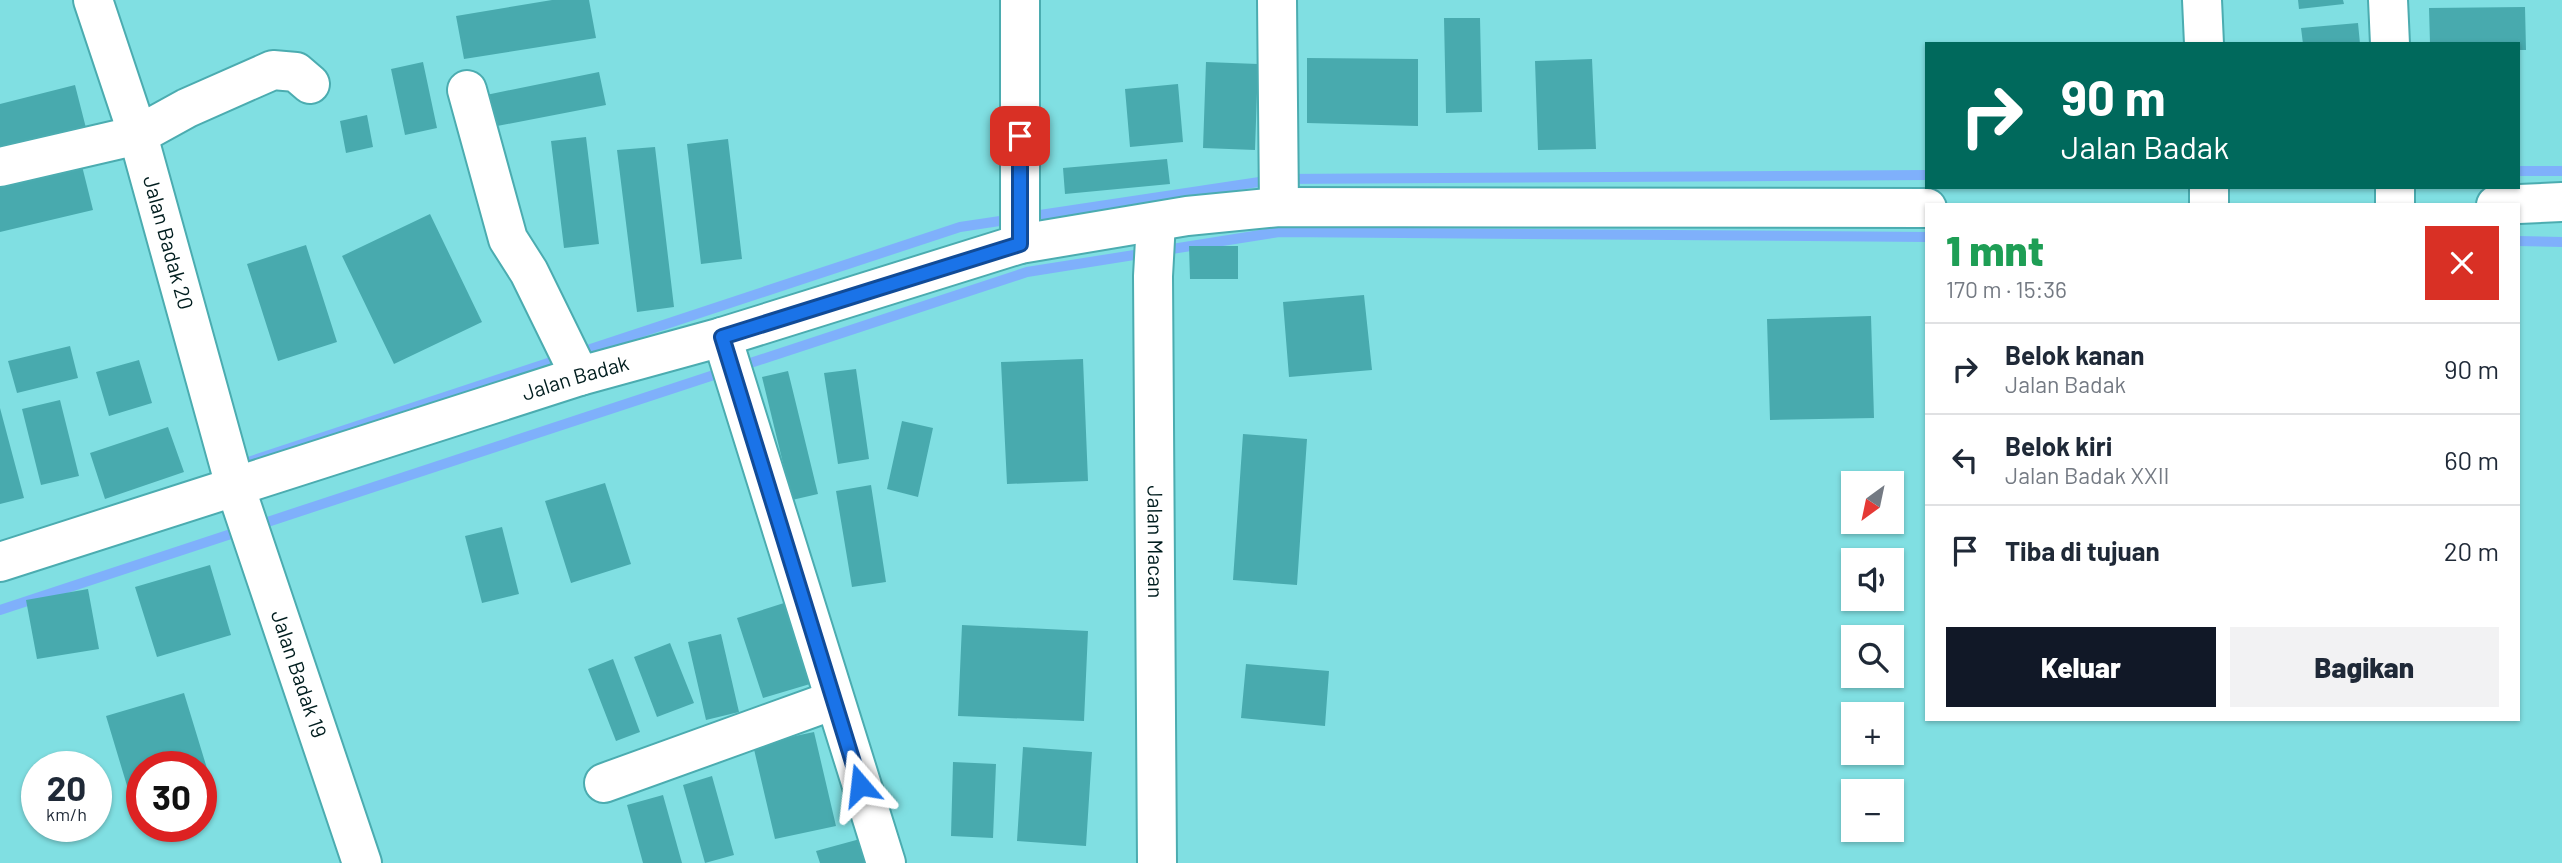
<!DOCTYPE html>
<html lang="id">
<meta charset="utf-8">
<style>
body{margin:0;font-family:Barlow,sans-serif;background:#f2f2f3;color:#1f2937;height:100vh;display:flex;flex-direction:column;font-size:26px;white-space:nowrap}
*{box-sizing:border-box;margin:0}
p{font-size:23px;color:#747a83}
.icon{flex:none;width:38px;height:38px;fill:none;stroke:currentColor;stroke-width:2;stroke-linecap:round;stroke-linejoin:round}
.map{position:relative;flex:1;overflow:hidden}
.panel{position:absolute;left:1925px;top:203px;width:595px;height:518px;display:flex;flex-direction:column;background:#fff;border-radius:0px;box-shadow:0 2px 5px #0004}
.panel>*{flex:none}
.top-card{position:absolute;left:1925px;top:42px;width:595px;height:147px;border-radius:0px;box-shadow:0 2px 5px #0004;background:#00695c;color:#fff;overflow:hidden}
.needle{width:46px;rotate:213deg}
.tools{position:absolute;left:1841px;top:471px;display:grid;gap:14px}
.tools a{display:grid;place-items:center;width:63px;height:63px;border-radius:0px;background:#fff;box-shadow:0 2px 5px #0004;font-size:35px}
.speed{position:absolute;left:21px;top:751px;display:flex;gap:14px;font-size:35px;font-weight:700;text-align:center}
.speed>*{display:grid;place-content:center;width:91px;height:91px;border-radius:50%;background:#fff;box-shadow:0 2px 5px #0004;line-height:1}
.speed small{font-size:18px;font-weight:400}
.speed .limit{border:10px solid #d22;background:#fff;color:#111}
.pin{position:absolute;display:grid;place-items:center;width:60px;height:60px;color:#fff;margin:-30px;border-radius:14px;box-shadow:0 4px 10px #0006}
.me{position:absolute;width:77px;margin:-38px;rotate:343deg;stroke-linejoin:round;filter:drop-shadow(0 0 5px #0008)}
.turn{display:flex;align-items:center;gap:24px;height:147px;padding:0 21px;font-size:32px}
.turn .icon{width:91px;height:91px;stroke-width:2.5}
.turn b{display:block;font-size:49px;line-height:60px}
.round{display:grid;place-items:center;flex:none;width:74px;height:74px;border-radius:0px;background:#f2f2f3}
.head{display:flex;align-items:center;justify-content:space-between;height:119px;padding:0 21px}
h1{font-size:42px;font-weight:800;line-height:52px;color:#1e9e55}
.button{display:flex;gap:14px;margin-top:auto;padding:14px 21px}
.button a{flex:1;height:80px;border-radius:0px;background:#111827;color:#fff;font-size:28px;font-weight:800;line-height:80px;text-align:center}
.button a+a{background:#f2f2f3;color:#1f2937}
ul{padding:0;list-style:none}
li{display:flex;align-items:center;gap:21px;height:91px;padding:0 21px;border-top:2px solid #e0e1e3}
li div{flex:1}
li b{display:block;font-size:26px}
li em{font-style:normal}
.map>svg:first-child{display:block}
.lines{fill:none;stroke-linecap:round;stroke-linejoin:round}
.stream{stroke:#7fb0fb;stroke-width:10}
.building{fill:#48aaae}
.minor-casing{stroke:#4bacb0;stroke-width:42}
.minor{stroke:#fff;stroke-width:38}
.route-casing{stroke:#114b97;stroke-width:18}
.route{stroke:#1a73e8;stroke-width:12}
.labels{text-anchor:middle;stroke-width:5;stroke-linejoin:round;paint-order:stroke}
.street-label{font-size:21px;fill:#001d1e;stroke:#80dfe2}
</style>
<div class="map">
<svg width="2562" height="863" viewBox="0 0 2562 863">
<rect width="100%" height="100%" fill="#80dfe2"/>
<g class="lines">
<path class="stream" d="M2518 171H2562
M2518 241 2562 242
M236 466 960 227 1279 179 1927 175
M0 610 1027 272 1279 232 1927 237"/>
</g>
<path class="building" d="M552 0H589L596 38 464 59 456 16Z
M2298 0H2343L2344 4 2299 9Z
M2525 7 2526 50H2518V44H2430L2429 8Z
M1444 18H1480L1482 112 1446 113Z
M2358 23 2360 44H2303L2301 28Z
M1307 58 1418 59V126L1307 123Z
M1592 59 1596 149 1538 150 1535 61Z
M423 62 437 128 405 135 391 69Z
M1206 62 1258 64 1255 150 1203 148Z
M599 72 606 105 492 127 486 95Z
M1178 84 1183 142 1130 147 1125 89Z
M75 85 86 128 0 149V104Z
M367 115 373 147 346 153 340 121Z
M586 137 599 244 564 248 551 141Z
M728 139 742 259 701 264 687 144Z
M655 147 674 307 637 312 617 150Z
M80 158 93 210 0 232V177Z
M1167 159 1170 184 1065 194 1063 168Z
M430 214 482 322 394 364 342 256Z
M306 245 337 342 278 361 247 264Z
M1189 246H1238V279H1190Z
M1364 295 1372 370 1289 377 1283 302Z
M1871 316 1874 418 1770 420 1767 319Z
M70 346 78 378 17 393 8 361Z
M1083 359 1088 481 1007 484 1001 362Z
M139 360 152 403 109 416 96 372Z
M856 369 869 459 838 464 824 373Z
M788 371 818 494 792 500 762 377Z
M60 400 79 476 41 485 22 409Z
M0 408 24 498 0 504Z
M902 421 933 428 918 497 887 489Z
M168 427 184 472 105 499 90 453Z
M1243 434 1307 439 1297 585 1233 580Z
M605 483 631 564 571 583 545 501Z
M871 485 886 582 852 587 836 491Z
M502 527 519 594 482 603 465 536Z
M210 565 231 635 157 657 135 587Z
M88 589 99 649 37 659 26 600Z
M784 603 810 684 763 698 737 618Z
M962 625 1088 631 1084 721 958 716Z
M721 634 739 712 706 720 688 642Z
M670 643 694 703 657 717 634 657Z
M613 659 640 732 616 741 588 669Z
M1246 664 1329 671 1325 726 1241 718Z
M184 693 209 775 201 777V766H142V795L131 799 106 716Z
M814 732 836 826 775 839 753 745Z
M1023 747 1092 752 1086 846 1017 841Z
M953 762 996 764 993 838 951 836Z
M712 776 734 855 705 863 683 785Z
M663 795 682 863H643L627 805Z
M860 839 867 863H820L816 851Z"/>
<g class="lines">
<defs>
<g id="minor">
<path id="s1" d="M93 0 138 135 235 486 362 863"/>
<path d="M1020 0V244"/>
<path d="M1277 0 1279 207"/>
<path d="M2202 0 2204 44"/>
<path d="M2388 0 2390 44"/>
<path d="M467 90 508 239 529 272 580 376"/>
<path d="M0 167 138 135 187 108 273 70 296 72 310 84"/>
<path d="M2209 187V205"/>
<path d="M2395 187V205"/>
<path d="M2496 205 2562 202"/>
<path id="s2" d="M1156 222 1153 276 1157 863"/>
<path d="M722 337 886 863"/>
<path id="s3" d="M0 562 580 376 722 337 1020 244 1187 216 1279 207 1927 208"/>
<path d="M604 783 834 700"/>
</g>
</defs>
<use href="#minor" class="minor-casing"/>
<use href="#minor" class="minor"/>
</g>
<g class="lines">
<defs>
<path id="route" d="M860 785 722 337 1020 244V136"/>
</defs>
<use href="#route" class="route-casing"/>
<use href="#route" class="route"/>
</g>
<g class="labels">
<g class="street-label">
<text dy="7" stroke="none"><textPath href="#s1" startOffset="254">Jalan Badak 20</textPath></text>
<text dy="7" stroke="none"><textPath href="#s3" startOffset="604">Jalan Badak</textPath></text>
<text dy="7" stroke="none"><textPath href="#s2" startOffset="320">Jalan Macan</textPath></text>
<text dy="7" stroke="none"><textPath href="#s1" startOffset="705">Jalan Badak 19</textPath></text>
</g>
</g>
</svg>
<div class="tools">
<a><svg class="needle" viewBox="-14 -14 28 28"><path d="M0-13l5 13h-10z" fill="#e53935"/><path d="M0 13l5-13h-10z" fill="#747a83"/></svg></a>
<a><svg class="icon" aria-label="sound" viewBox="0 0 24 24"><path d="M4 9h4l5-4v14l-5-4H4zM17 9q2 3 0 6"/></svg></a>
<a><svg class="icon" aria-label="search" viewBox="0 0 24 24"><circle cx="10" cy="10" r="6"/><path d="M15 15l6 6"/></svg></a>
<a>+</a>
<a>−</a>
</div>
<div class="speed"><div>20<small>km/h</small></div><div class="limit">30</div></div>
<div class="pin" style="left:1020px;top:136px;background:#d93025"><svg class="icon" aria-label="arrive" viewBox="0 0 24 24"><path d="M6 21V4h12l-3 4 3 4H6"/></svg></div>
<svg class="me" style="left:860px;top:785px" viewBox="-20 -20 40 40"><path d="M0-17L14 15 0 8-14 15z" fill="#1a73e8" stroke="#fff" stroke-width="4"/></svg>
<div class="top-card">
<div class="turn"><svg class="icon" aria-label="right" viewBox="0 0 24 24"><path d="M7 20v-9h11M14 6l5 5-5 5"/></svg><div><b>90 m</b>Jalan Badak</div></div>
</div>
<section class="panel">
<div class="head"><div><h1>1 mnt</h1><p>170 m · 15:36</p></div><a class="round" style="background:#d93025;color:#fff"><svg class="icon" aria-label="close" viewBox="0 0 24 24"><path d="M6 6l12 12M18 6L6 18"/></svg></a></div>
<ul>
<li><svg class="icon" aria-label="right" viewBox="0 0 24 24"><path d="M7 20v-9h11M14 6l5 5-5 5"/></svg><div><b>Belok kanan</b><p>Jalan Badak</p></div><em>90 m</em></li>
<li><svg class="icon" aria-label="left" viewBox="0 0 24 24"><path d="M17 20v-9H6M10 6l-5 5 5 5"/></svg><div><b>Belok kiri</b><p>Jalan Badak XXII</p></div><em>60 m</em></li>
<li><svg class="icon" aria-label="arrive" viewBox="0 0 24 24"><path d="M6 21V4h12l-3 4 3 4H6"/></svg><div><b>Tiba di tujuan</b></div><em>20 m</em></li>
</ul>
<div class="button"><a>Keluar</a><a>Bagikan</a></div>
</section>
</div>
